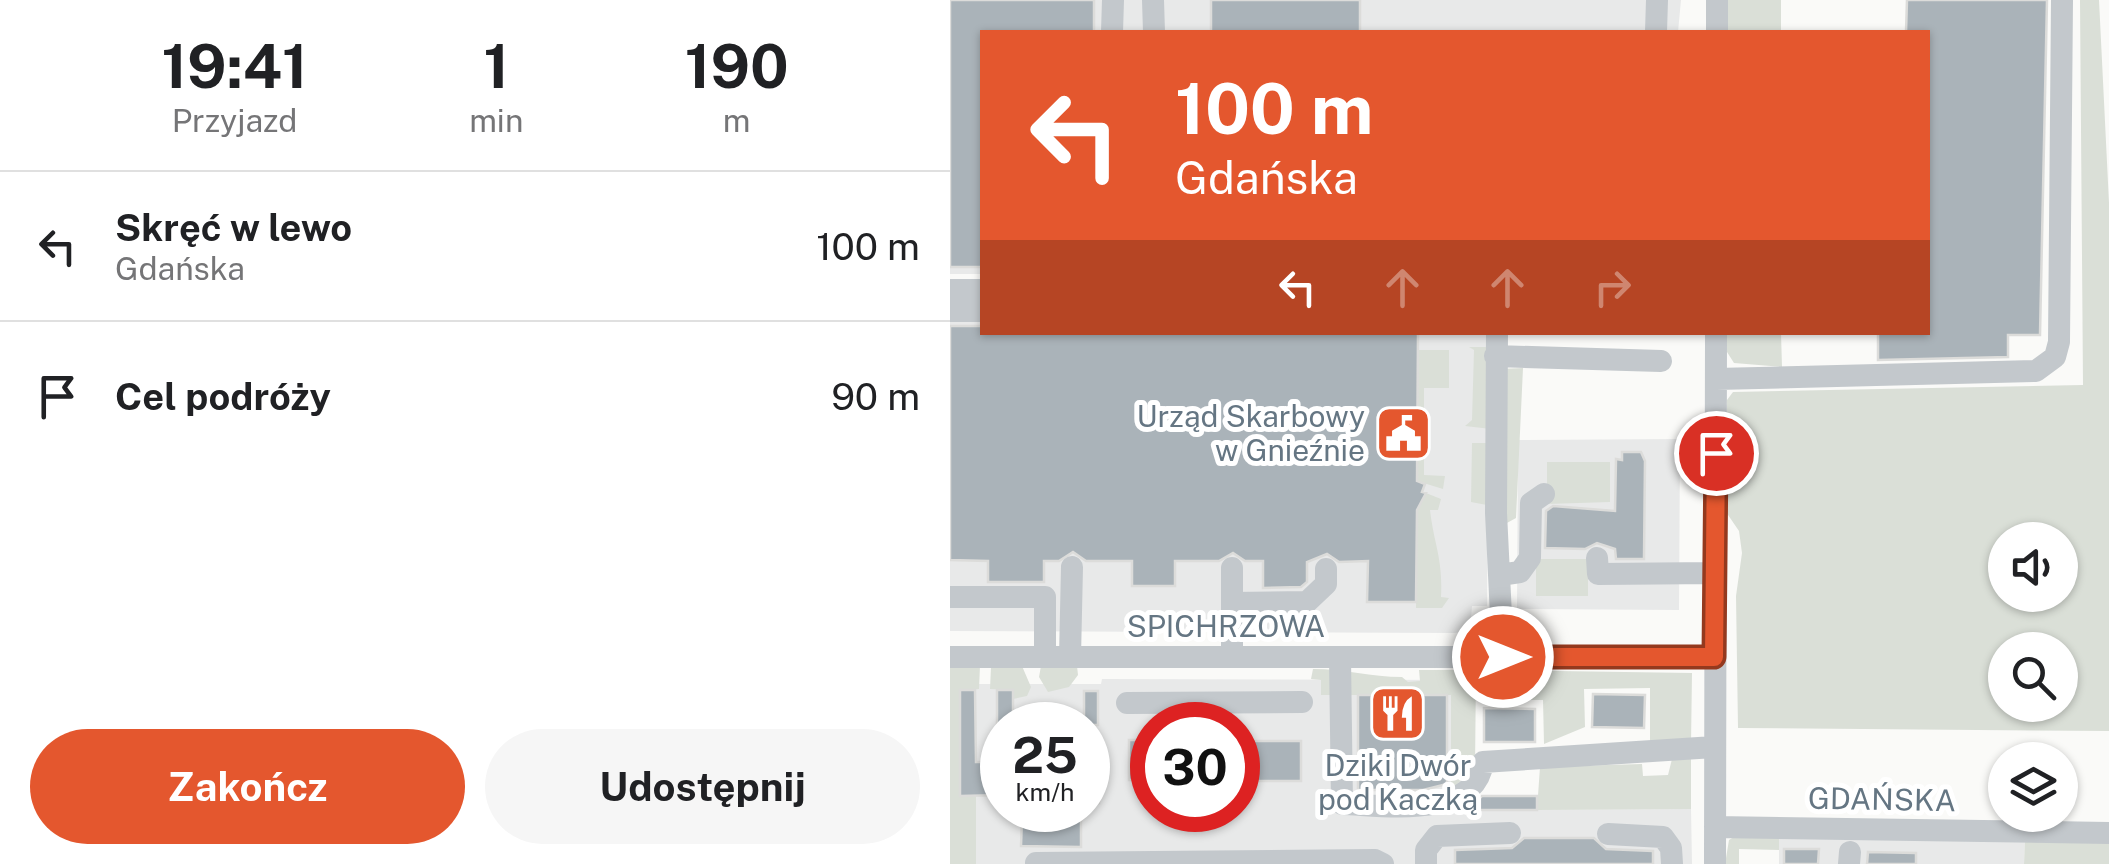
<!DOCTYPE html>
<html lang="pl">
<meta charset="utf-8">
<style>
body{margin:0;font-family:"Public Sans",sans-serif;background:#f6f6f6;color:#202124;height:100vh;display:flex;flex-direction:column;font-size:38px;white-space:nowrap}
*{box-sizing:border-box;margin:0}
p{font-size:32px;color:#757577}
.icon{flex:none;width:55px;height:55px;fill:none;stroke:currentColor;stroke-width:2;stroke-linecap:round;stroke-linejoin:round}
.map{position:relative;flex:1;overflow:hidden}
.details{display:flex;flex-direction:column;background:#fff;width:950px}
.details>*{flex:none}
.guide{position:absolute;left:30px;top:30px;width:950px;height:305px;border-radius:0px;box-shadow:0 2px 8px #0004;background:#e4572e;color:#fff;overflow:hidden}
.controls{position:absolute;left:1038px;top:522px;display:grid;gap:20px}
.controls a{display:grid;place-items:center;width:90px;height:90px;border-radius:50%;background:#fff;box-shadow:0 2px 8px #0004;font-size:50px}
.speed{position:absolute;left:30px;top:702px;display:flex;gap:20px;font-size:50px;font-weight:700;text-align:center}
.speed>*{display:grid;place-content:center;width:130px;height:130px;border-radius:50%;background:#fff;box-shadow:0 2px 8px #0004;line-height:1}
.speed small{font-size:25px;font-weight:400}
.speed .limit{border:15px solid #d22;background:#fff;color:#111}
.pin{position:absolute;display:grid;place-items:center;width:85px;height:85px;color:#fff;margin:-42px;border:5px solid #fff;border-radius:50%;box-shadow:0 2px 10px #0007}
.me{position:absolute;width:110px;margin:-55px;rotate:90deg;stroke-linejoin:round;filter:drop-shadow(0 0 8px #0008)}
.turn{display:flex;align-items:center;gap:35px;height:210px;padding:0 30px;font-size:45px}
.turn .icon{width:130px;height:130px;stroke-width:2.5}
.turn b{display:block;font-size:70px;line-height:85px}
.lanes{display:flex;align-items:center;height:95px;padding:0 30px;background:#0003;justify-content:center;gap:50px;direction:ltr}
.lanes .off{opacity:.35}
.eta{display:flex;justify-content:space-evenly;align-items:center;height:170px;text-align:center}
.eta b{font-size:60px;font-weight:700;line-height:70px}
.cta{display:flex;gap:20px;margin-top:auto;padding:20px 30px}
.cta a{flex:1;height:115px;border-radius:60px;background:#e4572e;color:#fff;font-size:40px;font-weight:700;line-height:115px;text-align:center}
.cta a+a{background:#f6f6f6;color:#202124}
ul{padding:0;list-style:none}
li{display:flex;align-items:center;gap:30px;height:150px;padding:0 30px;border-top:2px solid #e0e0e0}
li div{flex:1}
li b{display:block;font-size:38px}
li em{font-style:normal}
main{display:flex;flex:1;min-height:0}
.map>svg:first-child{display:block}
.built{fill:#e8e9e9;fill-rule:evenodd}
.green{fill:#dadfd7;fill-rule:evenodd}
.building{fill:#aab3b9;stroke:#dcdcda;stroke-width:2.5}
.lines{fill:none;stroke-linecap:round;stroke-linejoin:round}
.minor{stroke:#c3c8cc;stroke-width:22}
.route-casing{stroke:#94391e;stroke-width:25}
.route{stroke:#e4572e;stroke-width:18}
.labels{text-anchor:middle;stroke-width:10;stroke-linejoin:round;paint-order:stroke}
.poi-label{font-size:30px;fill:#657683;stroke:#fff;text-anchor:end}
.street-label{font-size:30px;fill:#657683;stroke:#fff}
</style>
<main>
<section class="details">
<div class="eta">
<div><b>19:41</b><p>Przyjazd</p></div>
<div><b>1</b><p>min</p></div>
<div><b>190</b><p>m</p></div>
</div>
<ul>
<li><svg class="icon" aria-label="left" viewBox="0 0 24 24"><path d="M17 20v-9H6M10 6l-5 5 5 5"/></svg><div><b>Skręć w lewo</b><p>Gdańska</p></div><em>100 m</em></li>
<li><svg class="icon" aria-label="arrive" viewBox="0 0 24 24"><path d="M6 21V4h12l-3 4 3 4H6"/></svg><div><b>Cel podróży</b></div><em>90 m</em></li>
</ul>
<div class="cta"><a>Zakończ</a><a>Udostępnij</a></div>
</section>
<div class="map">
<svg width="1159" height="864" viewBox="0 0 1159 864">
<rect width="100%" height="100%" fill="#fafaf8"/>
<path class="built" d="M0 0H731L728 32H32V274H0Z
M0 321 32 322V332L539 333 537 606H522L520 631 504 633 0 631Z
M730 439 729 610 567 609 568 440Z
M152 679 525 680V769L509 789 467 810 741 809 742 864H26L25 809 3 808V684H151ZM52 725H138V810H52ZM202 725H288V810H202Z
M829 833 1075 836 1074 864H829Z"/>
<path class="green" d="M776 0H831V32H776Z
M1130 0H1149L1159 203V731L788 728 786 596 792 553 789 531 776 512 777 400 783 392 1133 385ZM1055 540H1110V595H1055ZM1055 650H1110V705H1055Z
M777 333H831L832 367 784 363 777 352Z
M519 347H538L541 429 515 426 522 420 524 350Z
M468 350H499V388H474V475L495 476 493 489 467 481Z
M573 368 566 518 546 529 550 369Z
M522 443H543L542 506 521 502Z
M597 462H660V502L597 504Z
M476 493 491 499 488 510H480C484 545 493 558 491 597L499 598 492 608H466L467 510Z
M586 559H638V596H586Z
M0 666H30L29 689 10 691V795L26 796V864H0Z
M72 666 81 687 77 696 63 699V690L40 689 41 667Z
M91 666H127L128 675 119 687 98 692 89 677Z
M363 669C395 669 421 677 452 677L458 682 470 681 469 670H526L525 769 501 789V695H371V680L361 679Z
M532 670 742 673 741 744 700 746V688L634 689 635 727 594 744 593 700H532Z
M741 753V809L587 810 590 767 692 764 693 776 718 775 723 755Z
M790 833H829V850L789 849V864H775L779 840Z
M1075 836H1159V864H1074Z"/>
<path class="building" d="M0 0H144V32H32V267H0Z
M261 0H410V32H261Z
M957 0H1097L1090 335H1058V357L928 360V332H978V32H956Z
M0 326H32V332H468L467 481 475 484 472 492 476 493 467 510 466 602H417L418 561 389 562 377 554 357 562V582L351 587 313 588V561H295L283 553 269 561H225V586H182V561H136L123 552 109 561H94V582H38V561L0 560Z
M672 452H691L695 461 694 559H666L665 549 647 543 635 549 595 548 596 511 603 506 665 511 666 459 672 460Z
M10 690H25L26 762H52V795L10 796Z
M47 690H63V711H110V725H47Z
M134 691H148V725H134Z
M643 694 695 695 694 728 642 727Z
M408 695H497V784L473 790H408Z
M534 708 585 709V742H534Z
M179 740H202V780H179Z
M288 741H351V781H288Z
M138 751H148L149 803H138Z
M532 796H587V810H519Z
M72 818 131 819V847L71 846Z
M574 838H644L656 849 703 851V864H505V850L562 848Z
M834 849H869L868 864H834Z
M918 852 966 853V864H917Z"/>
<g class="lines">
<path class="minor" d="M203 0 204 32
M162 32 163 0
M706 32 707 0
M767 32V0
M0 290H32
M0 311H32
M547 332 546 513 553 657
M545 356 711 361
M766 379 1086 371 1105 357 1109 342 1112 0
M647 558 648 574 765 573
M550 575 570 572 580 558 581 503 594 494
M0 597H95V657
M282 603 357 602 376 584V569
M0 657H764
M120 657 122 567
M282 657V568
M390 657 392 804C432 805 525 820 533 762L764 747
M177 703 352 702
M765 827 1159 833
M658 834 713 837 721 848 722 864
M86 863 425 860 433 864
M476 864V850L487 836 560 833
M765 864 766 332
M899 864 900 852"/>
</g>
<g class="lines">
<defs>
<path id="route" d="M553 657H764L766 453"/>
</defs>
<use href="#route" class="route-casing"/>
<use href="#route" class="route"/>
</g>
<defs>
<symbol id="civic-square" viewBox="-11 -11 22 22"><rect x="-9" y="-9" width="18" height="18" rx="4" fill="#e4572e" stroke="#fff"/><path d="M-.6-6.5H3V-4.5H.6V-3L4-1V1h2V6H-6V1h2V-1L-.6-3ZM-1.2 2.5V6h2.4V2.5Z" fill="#fff"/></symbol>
<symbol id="restaurant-square" viewBox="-11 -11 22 22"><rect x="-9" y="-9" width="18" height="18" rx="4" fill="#e4572e" stroke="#fff"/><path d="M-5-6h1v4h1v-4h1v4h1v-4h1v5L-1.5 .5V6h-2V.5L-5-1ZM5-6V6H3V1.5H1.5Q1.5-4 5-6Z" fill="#fff"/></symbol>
</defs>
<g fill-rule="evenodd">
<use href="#civic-square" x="422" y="402" width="63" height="63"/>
<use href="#restaurant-square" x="416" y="682" width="63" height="63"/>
</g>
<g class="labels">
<g class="poi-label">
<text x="415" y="427">Urząd Skarbowy<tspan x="415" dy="34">w Gnieźnie</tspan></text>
<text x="448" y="776" text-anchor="middle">Dziki Dwór<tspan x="448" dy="34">pod Kaczką</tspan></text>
</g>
<g class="street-label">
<text x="276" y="637">SPICHRZOWA</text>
<text transform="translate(932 800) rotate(1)" y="10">GDAŃSKA</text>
</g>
</g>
</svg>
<div class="controls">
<a><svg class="icon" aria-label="sound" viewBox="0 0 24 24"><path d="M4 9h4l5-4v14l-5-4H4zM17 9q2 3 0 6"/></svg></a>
<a><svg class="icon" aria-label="search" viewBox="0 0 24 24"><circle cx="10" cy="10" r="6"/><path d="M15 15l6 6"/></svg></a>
<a><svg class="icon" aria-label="layers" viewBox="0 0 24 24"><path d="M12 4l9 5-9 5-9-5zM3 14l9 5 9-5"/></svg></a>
</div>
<div class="speed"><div>25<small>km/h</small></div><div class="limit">30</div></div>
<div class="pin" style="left:766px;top:453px;background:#d93025"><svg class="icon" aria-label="arrive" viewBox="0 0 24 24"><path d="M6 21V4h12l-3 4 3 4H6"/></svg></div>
<svg class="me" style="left:553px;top:657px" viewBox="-20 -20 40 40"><circle r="17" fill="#e4572e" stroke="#fff" stroke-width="3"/><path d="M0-11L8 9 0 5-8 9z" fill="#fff"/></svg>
<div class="guide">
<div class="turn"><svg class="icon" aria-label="left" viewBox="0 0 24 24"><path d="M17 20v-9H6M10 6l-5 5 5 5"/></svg><div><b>100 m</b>Gdańska</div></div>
<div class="lanes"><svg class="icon" aria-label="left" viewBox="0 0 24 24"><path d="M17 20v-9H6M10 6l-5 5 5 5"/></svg><svg class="icon off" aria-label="ahead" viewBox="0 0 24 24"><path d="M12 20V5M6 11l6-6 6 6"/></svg><svg class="icon off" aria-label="ahead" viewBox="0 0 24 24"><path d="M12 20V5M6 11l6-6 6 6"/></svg><svg class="icon off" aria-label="right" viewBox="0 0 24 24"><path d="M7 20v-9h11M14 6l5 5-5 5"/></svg></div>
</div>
</div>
</main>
